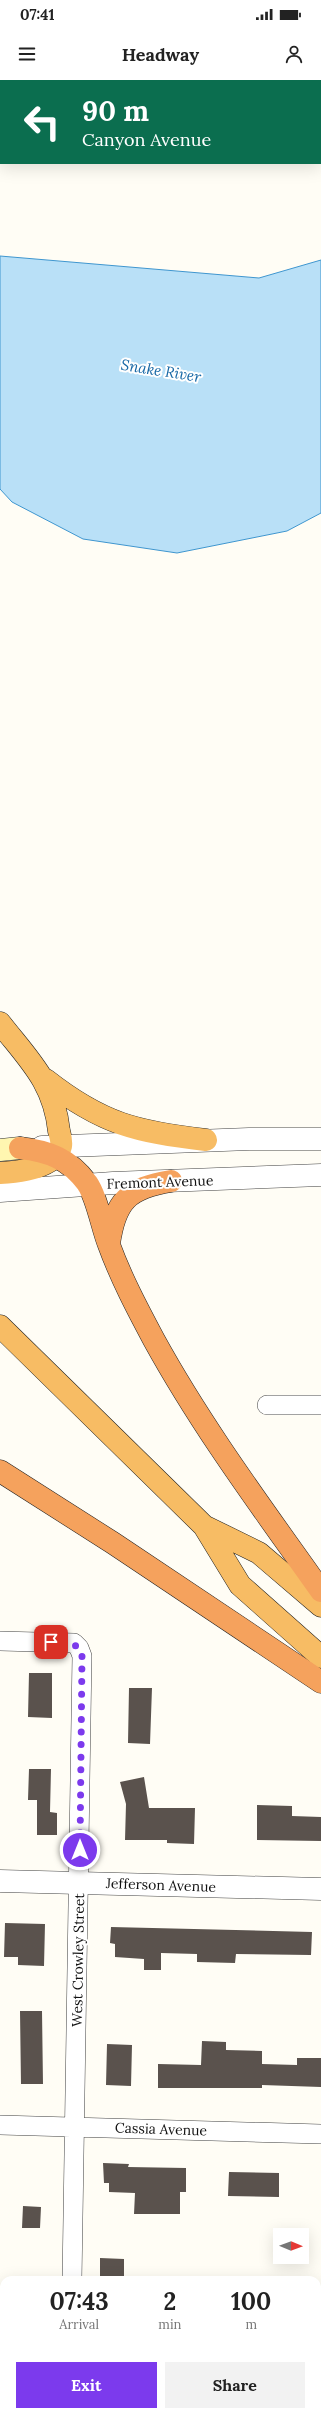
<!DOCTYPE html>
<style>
body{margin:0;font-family:Lora,serif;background:#f2f2f2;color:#222;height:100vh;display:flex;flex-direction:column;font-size:15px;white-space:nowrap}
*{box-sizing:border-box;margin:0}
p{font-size:13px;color:#767676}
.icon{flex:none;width:22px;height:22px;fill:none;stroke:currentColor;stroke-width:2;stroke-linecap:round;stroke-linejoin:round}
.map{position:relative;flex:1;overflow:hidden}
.panel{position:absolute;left:0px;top:2196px;width:321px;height:140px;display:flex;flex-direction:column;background:#fff;border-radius:12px 12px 0 0;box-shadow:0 4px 16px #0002}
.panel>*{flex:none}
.banner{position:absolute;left:0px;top:0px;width:321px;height:84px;box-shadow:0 4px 16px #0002;background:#0b6e4f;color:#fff;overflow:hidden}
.needle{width:26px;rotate:91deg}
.controls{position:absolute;left:273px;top:2148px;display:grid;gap:8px}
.controls a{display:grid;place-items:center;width:36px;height:36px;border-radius:0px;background:#fff;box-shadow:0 4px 16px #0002;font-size:20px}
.pin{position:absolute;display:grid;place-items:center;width:34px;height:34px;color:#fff;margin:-17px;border-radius:8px;box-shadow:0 2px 6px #0006}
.me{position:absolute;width:44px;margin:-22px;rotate:0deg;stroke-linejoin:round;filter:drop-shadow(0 0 3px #0008)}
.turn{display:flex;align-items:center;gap:14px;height:84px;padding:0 16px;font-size:18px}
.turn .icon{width:52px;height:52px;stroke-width:2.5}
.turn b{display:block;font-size:28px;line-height:34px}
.eta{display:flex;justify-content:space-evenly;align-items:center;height:68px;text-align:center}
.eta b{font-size:24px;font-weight:700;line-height:28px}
.primary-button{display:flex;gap:8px;margin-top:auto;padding:8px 16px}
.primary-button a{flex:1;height:46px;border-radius:0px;background:#7c3aed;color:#fff;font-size:16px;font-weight:700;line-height:46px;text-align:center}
.primary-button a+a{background:#f2f2f2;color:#222}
.status{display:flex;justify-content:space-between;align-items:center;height:28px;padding:0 20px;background:#fff;direction:ltr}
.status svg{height:11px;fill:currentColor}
header{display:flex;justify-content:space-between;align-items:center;height:52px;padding:0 16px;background:#fff;font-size:18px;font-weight:700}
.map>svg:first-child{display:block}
.water{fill:#b9e0f7;stroke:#3f96cf}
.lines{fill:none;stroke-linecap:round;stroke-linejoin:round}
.canal{stroke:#b9e0f7;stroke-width:17}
.building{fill:#5a524d}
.minor-casing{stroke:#444;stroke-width:20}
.tertiary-casing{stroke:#444;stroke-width:23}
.secondary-casing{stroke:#333;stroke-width:23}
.trunk-casing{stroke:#222;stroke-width:23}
.motorway-casing{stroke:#222;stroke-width:23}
.minor{stroke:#fff;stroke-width:19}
.tertiary{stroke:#fff;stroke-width:22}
.secondary{stroke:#fff6b0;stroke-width:22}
.trunk{stroke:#f7bc64;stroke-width:22}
.motorway{stroke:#f5a25d;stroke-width:22}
.route{stroke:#7c3aed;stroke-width:7;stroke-dasharray:0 12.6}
.labels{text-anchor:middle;stroke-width:4;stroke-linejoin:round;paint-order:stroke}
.street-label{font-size:14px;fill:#111;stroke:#fff}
.water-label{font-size:15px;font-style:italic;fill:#1768a6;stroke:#fff}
</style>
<div class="status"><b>07:41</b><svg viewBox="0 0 49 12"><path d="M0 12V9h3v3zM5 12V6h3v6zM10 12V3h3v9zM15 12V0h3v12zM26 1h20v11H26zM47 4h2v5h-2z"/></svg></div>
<header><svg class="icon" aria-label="menu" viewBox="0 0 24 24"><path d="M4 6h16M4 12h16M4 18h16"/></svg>Headway<svg class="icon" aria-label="person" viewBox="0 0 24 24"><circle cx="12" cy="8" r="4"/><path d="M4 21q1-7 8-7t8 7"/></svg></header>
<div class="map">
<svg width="321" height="2336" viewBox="0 0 321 2336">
<rect width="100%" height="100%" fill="#fffdf5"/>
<path class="water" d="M0 176 259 198 321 180V433L287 451 177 473 83 459 12 422 0 409Z"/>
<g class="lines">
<path class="canal" d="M178 1 181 0
M0 26H1"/>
</g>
<path class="building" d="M29 1593H52V1638L28 1637Z
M129 1608H152L150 1664 128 1663Z
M29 1689H51L50 1732 57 1733V1755H37V1720H28Z
M144 1697 149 1728H195L194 1764 167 1763V1760H125L126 1724 120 1702Z
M257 1725 292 1726V1736L321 1737V1761L257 1760Z
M5 1843 45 1844 44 1886 18 1885V1877H4Z
M111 1847 312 1852 311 1875 236 1874 235 1883 197 1882V1874L161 1873V1890H144V1879L115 1877V1864L110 1863Z
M20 1931H42L43 2004H21Z
M202 1961 226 1962V1970L262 1971V1984L297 1985V1978H321V2007L262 2005V2008H158V1984L201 1985Z
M107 1964 132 1965 131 2006 106 2005Z
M103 2083 129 2084 128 2087 186 2088V2112H180V2134H134L135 2113 109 2112V2103H104Z
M229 2092 279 2093V2117L228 2116Z
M23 2126 41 2127 40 2148H22Z
M100 2178 124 2179V2200H100Z"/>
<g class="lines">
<defs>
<path id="minor" d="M267 1325H321
M0 1561 74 1563 79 1568 82 1576 72 2200
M0 2045 321 2054
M0 2290H4
M317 2296H321
M69 2336V2332"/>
<path id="tertiary" d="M42 1067 249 1059H321
M0 1111 113 1103 321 1095
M0 1801 321 1809"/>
<path id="secondary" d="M0 1070 20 1068"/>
<path id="trunk" d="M0 943C28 979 54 1002 59 1051 60 1055 62 1061 61 1066 56 1088 18 1092 0 1093
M46 1000C102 1044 137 1052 206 1060
M0 1246 204 1446 240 1505 321 1577
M204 1446 259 1473 321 1526"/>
<path id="motorway" d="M20 1068C49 1071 69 1079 87 1103 97 1117 102 1148 109 1165 121 1198 138 1230 154 1260 203 1349 263 1429 321 1511
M109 1164C115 1121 128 1108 171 1101
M0 1391 113 1463 321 1602"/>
</defs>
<use href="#minor" class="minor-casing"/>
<use href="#tertiary" class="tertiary-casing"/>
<use href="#secondary" class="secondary-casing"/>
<use href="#trunk" class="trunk-casing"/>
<use href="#motorway" class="motorway-casing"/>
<use href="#minor" class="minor"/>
<use href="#tertiary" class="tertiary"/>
<use href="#secondary" class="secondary"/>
<use href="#trunk" class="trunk"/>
<use href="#motorway" class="motorway"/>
</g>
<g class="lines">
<path class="route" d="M51 1562C66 1563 77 1560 82 1576L80 1770"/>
</g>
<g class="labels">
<g class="street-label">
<text transform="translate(160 1102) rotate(-2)" y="5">Fremont Avenue</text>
<text transform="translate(161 1805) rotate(2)" y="5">Jefferson Avenue</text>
<text transform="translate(78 1880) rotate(-89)" y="5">West Crowley Street</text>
<text transform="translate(161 2049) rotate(2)" y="5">Cassia Avenue</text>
</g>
<g class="water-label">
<text transform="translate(161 291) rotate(9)" y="5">Snake River</text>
</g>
</g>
</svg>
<div class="controls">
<a><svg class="needle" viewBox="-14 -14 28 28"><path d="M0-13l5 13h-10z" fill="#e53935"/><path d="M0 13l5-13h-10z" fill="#767676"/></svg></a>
</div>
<div class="pin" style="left:51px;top:1562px;background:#d93025"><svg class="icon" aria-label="arrive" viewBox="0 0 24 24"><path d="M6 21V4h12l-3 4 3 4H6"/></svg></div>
<svg class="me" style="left:80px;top:1770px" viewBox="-20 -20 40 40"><circle r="17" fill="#7c3aed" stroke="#fff" stroke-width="3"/><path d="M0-11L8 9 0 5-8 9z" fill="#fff"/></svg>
<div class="banner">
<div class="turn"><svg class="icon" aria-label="left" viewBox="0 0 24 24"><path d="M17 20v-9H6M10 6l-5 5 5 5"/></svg><div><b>90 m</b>Canyon Avenue</div></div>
</div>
<section class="panel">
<div class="eta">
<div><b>07:43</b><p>Arrival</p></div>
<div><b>2</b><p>min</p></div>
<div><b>100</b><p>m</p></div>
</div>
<div class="primary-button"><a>Exit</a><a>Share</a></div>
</section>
</div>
